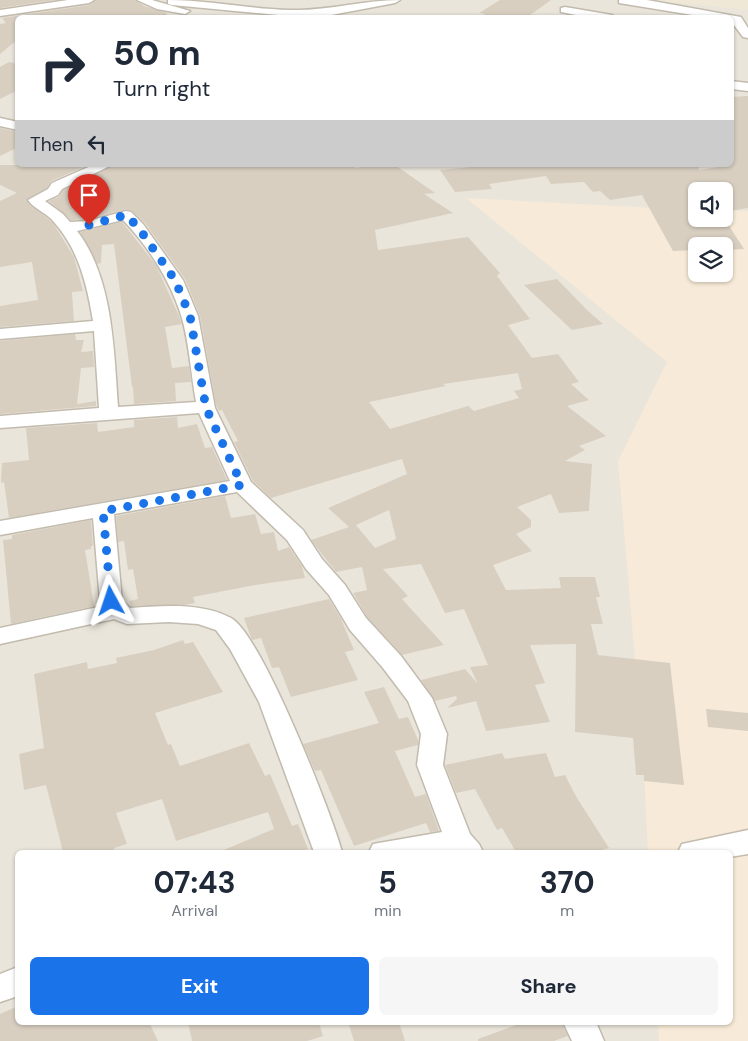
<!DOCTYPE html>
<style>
body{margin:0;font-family:"DM Sans",sans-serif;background:#f6f6f7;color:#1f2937;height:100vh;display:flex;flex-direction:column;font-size:19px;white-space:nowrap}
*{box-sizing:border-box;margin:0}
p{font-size:16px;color:#747a83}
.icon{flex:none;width:28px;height:28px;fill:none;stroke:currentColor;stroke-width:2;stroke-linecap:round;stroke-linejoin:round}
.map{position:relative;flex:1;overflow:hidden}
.details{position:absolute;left:15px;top:850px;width:718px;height:175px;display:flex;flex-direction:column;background:#fff;border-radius:8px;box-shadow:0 1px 4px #0004}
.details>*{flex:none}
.hud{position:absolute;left:15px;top:15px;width:719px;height:152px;border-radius:8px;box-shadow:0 1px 4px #0004;background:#fff;color:#1f2937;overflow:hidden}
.fabs{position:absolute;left:688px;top:182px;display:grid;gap:10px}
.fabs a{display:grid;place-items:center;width:45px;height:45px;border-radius:8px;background:#fff;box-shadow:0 1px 4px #0004;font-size:25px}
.pin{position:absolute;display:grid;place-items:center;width:42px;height:42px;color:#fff;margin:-51px -21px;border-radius:50% 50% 50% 0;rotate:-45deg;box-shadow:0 0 5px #0007}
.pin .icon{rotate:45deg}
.me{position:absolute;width:55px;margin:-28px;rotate:355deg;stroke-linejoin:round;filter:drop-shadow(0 0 4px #0008)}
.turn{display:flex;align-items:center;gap:18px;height:105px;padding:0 15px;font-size:22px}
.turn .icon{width:65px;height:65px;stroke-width:2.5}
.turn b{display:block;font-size:35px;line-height:42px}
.then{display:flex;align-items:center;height:48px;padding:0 15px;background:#0003;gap:10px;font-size:19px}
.eta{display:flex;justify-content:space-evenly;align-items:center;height:85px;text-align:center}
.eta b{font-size:30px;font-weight:700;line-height:35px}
.primary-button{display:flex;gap:10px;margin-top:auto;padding:10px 15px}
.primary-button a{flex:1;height:58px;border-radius:8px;background:#1a73e8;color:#fff;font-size:20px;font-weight:700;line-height:58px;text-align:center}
.primary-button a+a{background:#f6f6f7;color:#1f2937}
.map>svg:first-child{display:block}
.residential{fill:#eae5da;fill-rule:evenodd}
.commercial{fill:#f7ead8;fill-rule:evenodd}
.education{fill:#efe8d6}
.building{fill:#d8cfc1;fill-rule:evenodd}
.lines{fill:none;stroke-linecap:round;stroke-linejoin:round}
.street-casing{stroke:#c2bbae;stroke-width:3}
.street{fill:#fff;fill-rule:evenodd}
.route{stroke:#1a73e8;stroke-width:9;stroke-dasharray:0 16.2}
</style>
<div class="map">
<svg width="748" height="1041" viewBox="0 0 748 1041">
<rect width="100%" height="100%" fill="#f6f3ec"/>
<path class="residential" d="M0 0H748V1041H0ZM18 18H731V165H18ZM696 191H724V219H696ZM696 246H724V274H696ZM18 852H730V1022H18Z"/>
<path class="commercial" d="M466 198 696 210V219H724V210L748 211V1041H659L658 1023 730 1022V852H648L643 753 618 461 667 362ZM696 246H724V274H696Z"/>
<path class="education" d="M651 0H748V10Z"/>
<path class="building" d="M0 0H55L0 8Z
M96 0H135L144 6 167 13 166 18H18V39L0 54V24L6 23 2 18 89 5Z
M500 0H551L526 18H480L485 14 479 13Z
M9 62 18 64V90L0 99V67Z
M748 96V208L724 212V191H696V219L724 218 744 249 724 250V246H696V250L673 251 642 195 610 200 600 191 593 192 584 182 551 184 546 176 489 184 492 189 455 192 440 170 492 165H699V170L731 165V97Z
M0 128 18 132V147L0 156Z
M0 165H88L51 181 47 188 26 200 53 223 74 257 83 291 72 292 74 321 0 327V306L38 300 32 262 0 267V201L17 193 0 185Z
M114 165H352L356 168 371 165H395L435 193 424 194 453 213 375 230 378 250 468 237 500 273 497 276 530 319 508 325 532 358 558 354 579 382 571 384 589 400 567 406 606 436 579 446 585 450 565 461 592 464 589 511 559 513 551 494 517 507 531 520V527L516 534 532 551 493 565 506 590 561 588 559 577H595L600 597H596L603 624H591L598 655 670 663 684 785 644 781V775H636L633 738 575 732 576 644 530 645 545 683 535 685 550 722 486 731 476 701 447 708 457 699 456 696 435 701 421 680 465 669 478 684 470 667 488 665 464 609 445 613 421 564 383 569 408 596 402 599 444 645 402 655 367 617 353 593 367 590 362 567 336 572 311 540 349 527 328 508 407 474 402 459 271 498 253 481 234 442 238 441 222 410 219 411 216 405 200 316 185 279 145 223 132 211 126 209 88 219 71 220 49 201 59 197 63 190ZM518 373 522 389 514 391 519 398 474 411 468 406 390 429 369 402 446 386 443 384ZM389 510 396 539 375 548 356 525Z
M122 222 156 265 179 316 182 324 165 327 172 368 189 366 191 382 175 383 176 401 134 404 133 387H132L114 244 102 245 101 263 97 264 80 232Z
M557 279 587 310 603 324 572 330 524 285Z
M75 334 76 340H84L81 352 93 351 94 367 81 368 77 404 96 401V406L0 414V341Z
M177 417 178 428 197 424 205 448 212 447 227 480 9 518 4 482 1 483 2 463 29 460 26 428 97 423 98 432 134 427V420Z
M225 496 231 518 255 514 261 534 274 532 278 551 289 547 302 566 305 578 255 585 193 597 195 603 184 605 131 606 129 601 138 599 133 569 128 570 124 541 118 542 116 516Z
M91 520 93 546H91V549L85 550 94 606 11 624 3 540 12 539V535Z
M329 599 341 619 354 650 345 652 358 680 291 697 279 667 272 668 261 638 252 640 244 618Z
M183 640 185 644 193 642 223 692 155 713 168 745 171 744 180 766 249 743 265 776 270 774 292 826 298 824 308 849 297 852H219L274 829 268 812 176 841 162 799 116 813 127 844 114 848 115 852H63L46 785 24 790 19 754 44 748 34 674 87 662 88 669 117 663 116 658 154 650Z
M384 687 399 719 408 717 418 740V745L395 751 415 797 426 794 439 831 430 832 426 823 354 846 321 770 315 771 303 744 379 723 364 692Z
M706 709 748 713V731L708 727Z
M502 753 505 759 546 753 555 777 565 775 577 798 609 848 593 852H516L502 828 497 830 475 789 456 793 445 765Z
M18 1006V1022H149L158 1041H0V1014Z
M188 1022H319L323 1036 307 1041H192Z
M348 1022H399L405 1041H354Z
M524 1022H561L568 1036 554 1041H478V1039Z"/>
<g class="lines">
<defs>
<path id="street" d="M68 0H94L89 3 0 16V10Z
M137 0H152L190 11 185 14 157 9Z
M168 0C209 0 249 9 290 10 328 11 363 0 400 0L395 3 326 16H289L172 5 168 4Z
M619 0H647L741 17 748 28V38L743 37 731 21V18H711L619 3Z
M565 7 612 15 617 18H591L561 12V8Z
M731 81 748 83V91L731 89Z
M0 118 18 122V130L0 126Z
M93 165H112L62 189 58 195 45 201 63 214 70 222 88 221 126 211 131 212 143 224 183 280 198 316 215 408 251 482 303 530 322 559 345 585 366 618 401 656 432 698 447 734 443 765 470 834 479 844 483 852H369L373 844 442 832 417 765 421 734 408 701 383 668 350 630 329 595 306 569 287 540 237 492 114 514 122 601 130 608C162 606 201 602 231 618 261 634 332 814 342 852H314L259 702 230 649 216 630 198 624 169 622 127 624 114 619 0 644V628L103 606 100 601 93 518 0 535V521L230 481 199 413 0 428V416L99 408 94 331 0 339V329L93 321C87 285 79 250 54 222 47 213 34 209 28 200L48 189 52 183ZM123 220C148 246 170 280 181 315 189 340 191 375 196 402L118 407C114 351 113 277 77 231Z
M748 830V854L730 857V852H678L682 844Z
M18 967V996L0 1002V974Z
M563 1022H596L604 1041H572Z"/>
</defs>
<use href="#street" class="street-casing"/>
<use href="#street" class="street"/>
</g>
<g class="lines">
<path class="route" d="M89 225 126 215 138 227 175 280 190 316 206 408 242 485 103 511 111 601"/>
</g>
</svg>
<div class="fabs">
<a><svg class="icon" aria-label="sound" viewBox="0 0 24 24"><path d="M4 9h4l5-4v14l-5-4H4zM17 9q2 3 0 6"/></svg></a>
<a><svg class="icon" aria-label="layers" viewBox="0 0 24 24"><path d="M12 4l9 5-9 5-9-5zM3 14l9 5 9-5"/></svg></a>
</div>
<div class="pin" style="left:89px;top:225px;background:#d93025"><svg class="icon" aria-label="arrive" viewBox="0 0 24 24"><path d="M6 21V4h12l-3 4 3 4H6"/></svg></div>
<svg class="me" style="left:111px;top:601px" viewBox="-20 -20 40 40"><path d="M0-17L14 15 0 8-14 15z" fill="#1a73e8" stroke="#fff" stroke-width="4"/></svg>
<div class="hud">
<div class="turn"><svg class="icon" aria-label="right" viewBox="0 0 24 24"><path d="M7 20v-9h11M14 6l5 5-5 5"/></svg><div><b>50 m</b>Turn right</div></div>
<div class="then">Then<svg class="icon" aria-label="left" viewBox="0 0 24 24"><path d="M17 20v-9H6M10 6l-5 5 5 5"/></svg></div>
</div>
<section class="details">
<div class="eta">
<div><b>07:43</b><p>Arrival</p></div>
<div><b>5</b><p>min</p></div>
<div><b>370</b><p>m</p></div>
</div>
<div class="primary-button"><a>Exit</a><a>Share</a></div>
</section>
</div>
